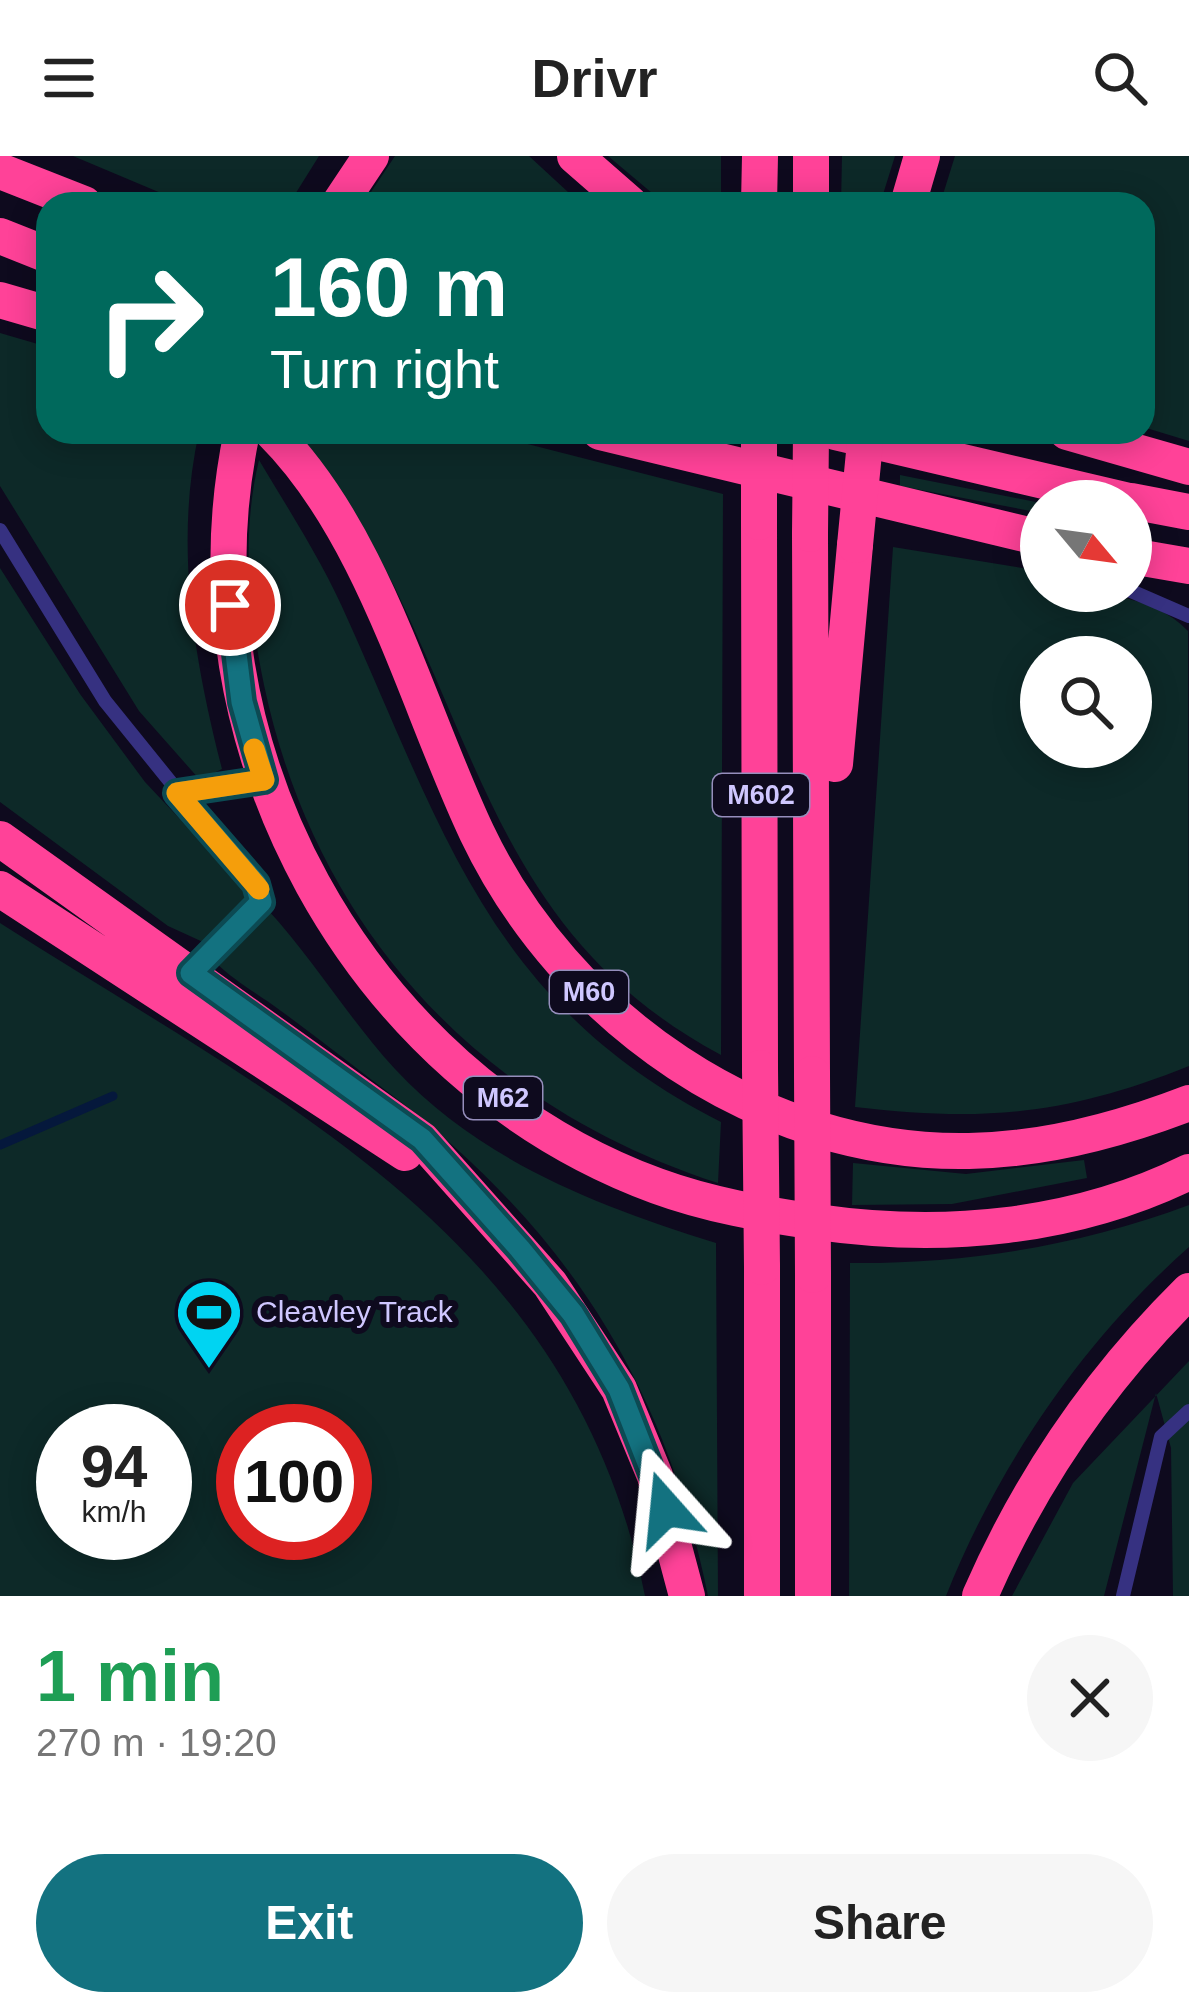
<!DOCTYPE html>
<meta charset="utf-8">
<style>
body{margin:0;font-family:Arial,sans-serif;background:#f6f6f6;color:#222;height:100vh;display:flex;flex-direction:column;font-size:45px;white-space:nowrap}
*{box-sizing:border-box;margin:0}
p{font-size:39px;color:#767676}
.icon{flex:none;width:66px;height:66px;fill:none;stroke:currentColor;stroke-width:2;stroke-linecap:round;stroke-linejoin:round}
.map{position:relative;height:1440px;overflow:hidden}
.side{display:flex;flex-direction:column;background:#fff;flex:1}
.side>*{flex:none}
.top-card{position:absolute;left:36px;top:36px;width:1119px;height:252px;border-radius:36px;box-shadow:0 6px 30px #0003;background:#00695c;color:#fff;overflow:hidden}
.needle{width:78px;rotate:119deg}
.fabs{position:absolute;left:1020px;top:324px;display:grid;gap:24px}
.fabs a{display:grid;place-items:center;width:132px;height:132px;border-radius:50%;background:#fff;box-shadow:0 6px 30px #0003;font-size:60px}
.speed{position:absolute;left:36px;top:1248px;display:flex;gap:24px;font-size:60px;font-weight:700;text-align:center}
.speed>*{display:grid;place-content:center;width:156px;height:156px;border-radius:50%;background:#fff;box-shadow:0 6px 30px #0003;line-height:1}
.speed small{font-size:30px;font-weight:400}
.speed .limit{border:18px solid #d22;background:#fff;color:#111}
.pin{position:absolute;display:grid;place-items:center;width:102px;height:102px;color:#fff;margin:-51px;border:6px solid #fff;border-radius:50%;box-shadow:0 3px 12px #0007}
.me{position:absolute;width:132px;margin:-66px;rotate:342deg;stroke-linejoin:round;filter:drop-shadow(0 0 9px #0008)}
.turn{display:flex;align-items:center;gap:42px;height:252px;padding:0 36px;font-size:54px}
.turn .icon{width:156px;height:156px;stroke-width:2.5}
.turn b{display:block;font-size:84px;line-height:102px}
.round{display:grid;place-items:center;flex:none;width:126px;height:126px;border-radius:63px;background:#f6f6f6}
.summary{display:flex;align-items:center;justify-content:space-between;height:204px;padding:0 36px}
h1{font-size:72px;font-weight:700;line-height:90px;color:#1e9e55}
.button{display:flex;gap:24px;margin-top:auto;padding:24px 36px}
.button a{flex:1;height:138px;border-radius:72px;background:#137280;color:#fff;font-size:48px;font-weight:700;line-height:138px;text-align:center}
.button a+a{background:#f6f6f6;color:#222}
header{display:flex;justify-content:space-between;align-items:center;height:156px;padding:0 36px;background:#fff;font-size:54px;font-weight:700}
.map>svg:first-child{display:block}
.green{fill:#0d2928;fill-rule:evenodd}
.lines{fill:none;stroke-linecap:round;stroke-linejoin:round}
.stream{stroke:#05183c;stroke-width:9}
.lane{stroke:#363181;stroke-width:14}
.highway{stroke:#ff4298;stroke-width:36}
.highway-bridge{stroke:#ff4298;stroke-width:36}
.route-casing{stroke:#0c4a53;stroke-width:30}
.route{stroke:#137280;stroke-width:21}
.slow{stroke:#f59e0b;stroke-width:21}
.labels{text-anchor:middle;stroke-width:12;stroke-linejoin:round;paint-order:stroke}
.shield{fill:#0e0a1e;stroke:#958ebc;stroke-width:3}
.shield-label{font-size:27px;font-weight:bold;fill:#cfc7ff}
.poi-label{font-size:30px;fill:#cfc7ff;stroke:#0e0a1e;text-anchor:start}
</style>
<header><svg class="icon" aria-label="menu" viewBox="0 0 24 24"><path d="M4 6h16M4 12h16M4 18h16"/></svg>Drivr<svg class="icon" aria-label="search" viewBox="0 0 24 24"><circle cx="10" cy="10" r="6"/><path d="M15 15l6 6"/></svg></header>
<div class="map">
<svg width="1189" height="1440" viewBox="0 0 1189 1440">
<rect width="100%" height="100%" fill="#0e0a1e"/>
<path class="green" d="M73 0H319L289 48H187Z
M395 0H529L581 48H363Z
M608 0H721V48H665Z
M842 0H895L880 48H841Z
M955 0H1189V285L1143 271V48H940Z
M0 177 48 191V276H199C174 389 194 503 222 613L200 624 139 555 0 330Z
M295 276H481L723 338 721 899C518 790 486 620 394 430 367 375 329 326 295 276Z
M259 304C290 356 324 408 348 464 445 680 493 850 721 966L718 1027C481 950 316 775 264 529 249 456 241 379 259 304Z
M900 319 1041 347V357L900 330Z
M893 391 1041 415V435C1089 435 1152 437 1188 475L1189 910C1067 959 984 966 855 951ZM1041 501H1131V591H1041Z
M0 412 80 538 145 626 254 742 203 786 168 770 0 646Z
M268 754C314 804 349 863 395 913 482 1006 598 1050 716 1087L718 1440H708C665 1228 568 1076 397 943 358 914 320 883 281 855 260 839 234 825 215 806L217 797Z
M0 767C281 947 573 1080 645 1440H0ZM63 1275H165V1377H63ZM243 1275H345V1377H243Z
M1084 1004 1087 1022 952 1048 852 1049 853 1007 966 1018Z
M1189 1049V1091C1083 1185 998 1309 946 1440H849L850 1107C967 1108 1079 1090 1189 1049Z
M1189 1205V1440H1173L1171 1292 1156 1237 1104 1440H1012L1073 1327Z"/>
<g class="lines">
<path class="stream" d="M0 989 113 940"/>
<path class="lane" d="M0 374 105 545 261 738 256 755 191 817
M1131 435 1189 460
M177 637 264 624
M1123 1440 1161 1281 1189 1255"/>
<path class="highway" d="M575 0 630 48
M811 0V48
M0 15 84 48
M339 48 371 0
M759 48 760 0
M908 48 922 0
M0 80 48 99
M0 144 48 158
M242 276C176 586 358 920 657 1030 709 1049 762 1058 817 1066 942 1084 1073 1073 1189 1016
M272 276C374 378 416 548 477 677 565 862 761 999 969 995 1045 994 1119 974 1189 947
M600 276 1041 382
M835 276 1129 345
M1067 276 1189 311
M1131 345 1189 356
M759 366 760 912
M810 378 812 918
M1131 400 1189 410
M835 608 855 389
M0 683 422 984 550 1128 619 1233 655 1320 687 1440
M0 733 405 997
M762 1111V1440
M813 1119V1440
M980 1440C1030 1325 1099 1224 1189 1135"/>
<path class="highway-bridge" d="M759 276V366
M810 378 811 276
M855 389 866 276
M760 912 762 1111
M812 918 813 1119"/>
</g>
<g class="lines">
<defs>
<path id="route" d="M230 449 242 546 264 624 177 637 256 728 261 746 191 817 422 983 520 1093 573 1158 619 1233 666 1353"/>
</defs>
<use href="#route" class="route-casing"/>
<use href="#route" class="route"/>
<path class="slow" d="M254 593 264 624 177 637 259 733"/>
</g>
<defs>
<symbol id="stadium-pin" viewBox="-11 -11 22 30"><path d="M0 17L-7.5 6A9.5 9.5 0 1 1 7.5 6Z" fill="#00d4f2" stroke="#0e0a1e"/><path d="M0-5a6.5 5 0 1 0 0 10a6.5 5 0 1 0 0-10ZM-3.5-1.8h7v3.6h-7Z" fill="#111"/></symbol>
</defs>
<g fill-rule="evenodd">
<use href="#stadium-pin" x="171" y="1118" width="76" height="104"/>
</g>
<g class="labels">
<g class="shield">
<rect x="713" y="618" width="96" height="42" rx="9"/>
<rect x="550" y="815" width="78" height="42" rx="9"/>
<rect x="464" y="921" width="78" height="42" rx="9"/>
</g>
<g class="shield-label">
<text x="761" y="648">M602</text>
<text x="589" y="845">M60</text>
<text x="503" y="951">M62</text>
</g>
<g class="poi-label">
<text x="256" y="1166">Cleavley Track</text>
</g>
</g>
</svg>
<div class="fabs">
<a><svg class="needle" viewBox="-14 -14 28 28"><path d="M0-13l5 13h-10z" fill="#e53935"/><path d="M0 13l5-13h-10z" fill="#767676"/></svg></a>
<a><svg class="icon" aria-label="search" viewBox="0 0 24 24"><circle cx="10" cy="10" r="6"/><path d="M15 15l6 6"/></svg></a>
</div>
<div class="speed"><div>94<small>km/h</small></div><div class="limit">100</div></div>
<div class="pin" style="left:230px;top:449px;background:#d93025"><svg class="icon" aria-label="arrive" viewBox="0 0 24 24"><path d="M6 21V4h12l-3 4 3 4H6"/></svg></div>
<svg class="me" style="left:666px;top:1353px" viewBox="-20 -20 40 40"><path d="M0-17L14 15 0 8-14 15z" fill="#137280" stroke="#fff" stroke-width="4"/></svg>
<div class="top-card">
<div class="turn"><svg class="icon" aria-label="right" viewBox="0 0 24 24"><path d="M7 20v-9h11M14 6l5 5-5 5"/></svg><div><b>160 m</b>Turn right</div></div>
</div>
</div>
<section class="side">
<div class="summary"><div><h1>1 min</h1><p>270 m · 19:20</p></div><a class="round"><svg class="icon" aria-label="close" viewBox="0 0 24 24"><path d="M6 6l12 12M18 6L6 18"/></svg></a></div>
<div class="button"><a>Exit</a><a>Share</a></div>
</section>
